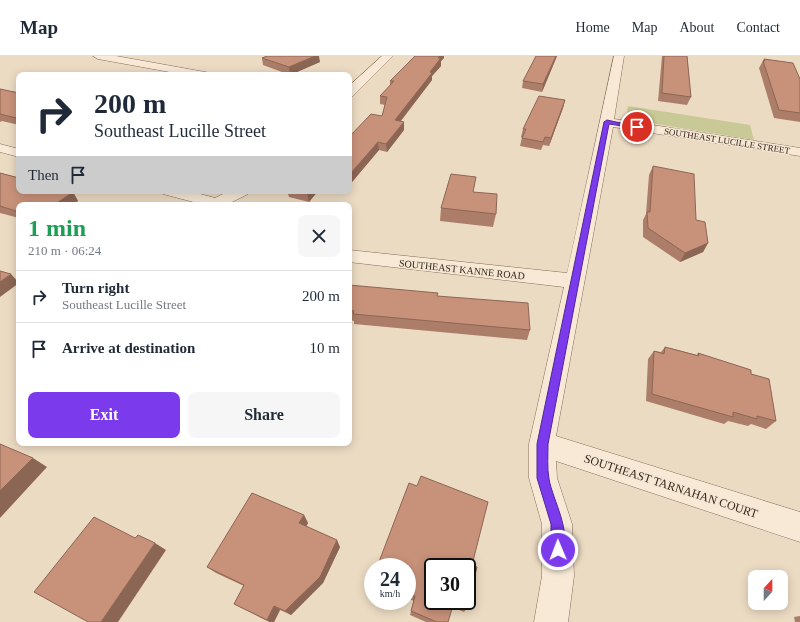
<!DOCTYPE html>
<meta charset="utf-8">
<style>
body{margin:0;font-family:"Times New Roman",serif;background:#f6f6f7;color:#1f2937;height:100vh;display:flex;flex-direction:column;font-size:15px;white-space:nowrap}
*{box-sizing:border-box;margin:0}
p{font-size:13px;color:#747a83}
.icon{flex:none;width:22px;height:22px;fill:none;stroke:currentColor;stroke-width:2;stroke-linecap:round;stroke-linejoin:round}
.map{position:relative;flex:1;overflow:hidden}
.details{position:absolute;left:16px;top:146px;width:336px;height:244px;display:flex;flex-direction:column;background:#fff;border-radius:8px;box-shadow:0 2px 10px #0003}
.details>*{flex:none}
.guide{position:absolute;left:16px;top:16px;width:336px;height:122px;border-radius:8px;box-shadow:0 2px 10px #0003;background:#fff;color:#1f2937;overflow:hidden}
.needle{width:26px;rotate:21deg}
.fabs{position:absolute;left:748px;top:514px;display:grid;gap:8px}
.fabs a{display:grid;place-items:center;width:40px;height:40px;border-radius:8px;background:#fff;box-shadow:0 2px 10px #0003;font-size:20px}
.speed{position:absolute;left:364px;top:502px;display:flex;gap:8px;font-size:20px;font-weight:700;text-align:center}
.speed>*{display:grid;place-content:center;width:52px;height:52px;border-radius:50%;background:#fff;box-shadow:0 2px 10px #0003;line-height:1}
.speed small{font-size:10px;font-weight:400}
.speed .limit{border:2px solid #111;border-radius:6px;background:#fff;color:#111}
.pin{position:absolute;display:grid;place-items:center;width:34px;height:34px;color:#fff;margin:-17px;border:2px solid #fff;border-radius:50%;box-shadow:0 1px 4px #0007}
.me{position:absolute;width:44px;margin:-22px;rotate:359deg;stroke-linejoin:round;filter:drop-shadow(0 0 3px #0008)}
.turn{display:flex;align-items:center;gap:14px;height:84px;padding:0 12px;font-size:18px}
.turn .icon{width:52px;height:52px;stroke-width:2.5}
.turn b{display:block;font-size:28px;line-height:34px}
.then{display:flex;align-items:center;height:38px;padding:0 12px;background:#0003;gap:8px;font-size:15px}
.round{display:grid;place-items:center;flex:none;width:42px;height:42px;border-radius:8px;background:#f6f6f7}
.head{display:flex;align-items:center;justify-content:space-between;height:68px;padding:0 12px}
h1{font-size:24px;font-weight:700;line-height:30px;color:#1e9e55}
.button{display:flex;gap:8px;margin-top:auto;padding:8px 12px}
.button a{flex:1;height:46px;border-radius:8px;background:#7c3aed;color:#fff;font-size:16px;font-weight:700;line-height:46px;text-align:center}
.button a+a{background:#f6f6f7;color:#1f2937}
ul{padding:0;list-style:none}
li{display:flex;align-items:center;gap:12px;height:52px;padding:0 12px;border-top:1px solid #e0e1e3}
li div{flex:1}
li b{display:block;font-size:15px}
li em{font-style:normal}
header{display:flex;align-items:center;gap:24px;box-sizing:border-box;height:56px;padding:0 20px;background:#fff;border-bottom:1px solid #e0e1e3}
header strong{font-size:19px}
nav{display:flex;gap:22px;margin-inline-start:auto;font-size:14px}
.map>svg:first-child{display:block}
.green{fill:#c9c997}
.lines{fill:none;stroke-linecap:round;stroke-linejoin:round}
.minor-casing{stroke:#856c5b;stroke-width:1}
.minor{fill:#f7e9d6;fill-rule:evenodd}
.wall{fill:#ac7e69}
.shaded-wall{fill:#8c6655}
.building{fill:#c8927a;stroke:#8c6655;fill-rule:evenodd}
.route{fill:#7c3aed;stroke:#51269a}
.labels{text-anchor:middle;stroke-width:3;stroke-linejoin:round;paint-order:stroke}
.far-street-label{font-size:9px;fill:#36271e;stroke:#f4e6d2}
.street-label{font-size:10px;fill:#36271e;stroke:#f4e6d2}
.near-street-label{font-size:12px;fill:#36271e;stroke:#f4e6d2}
</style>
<header>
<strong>Map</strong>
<nav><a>Home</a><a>Map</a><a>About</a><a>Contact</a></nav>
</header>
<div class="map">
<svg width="800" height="566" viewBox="0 0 800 566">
<rect width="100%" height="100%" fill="#ecdbc3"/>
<path class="green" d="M628 50 750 69 754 84 626 63Z"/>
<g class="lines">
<defs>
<path id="minor" d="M93 0H116L205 16 209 17 211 19H186L98 3Z
M382 0H393L353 40 349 41V30Z
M614 0H624L614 63 800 92V100L613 71 556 380 800 456V486L556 405 557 422 572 468 574 520 568 566H534L542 520V468L529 422V388L564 231 349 206V194L567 217Z
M0 88 19 93V101L0 96Z
M161 135H189L215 142 229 135H250L248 138 226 149H205L163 138Z"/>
</defs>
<use href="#minor" class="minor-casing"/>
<use href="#minor" class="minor"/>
</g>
<path class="wall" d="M557 0 542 36 522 32 523 25Z
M662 0H687L691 41 687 49 658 45Z
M262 2 320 6 290 19 263 9Z
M444 2 441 5V10L432 20V24L401 65 404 66V74L387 96 379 94 352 126 349 125V81L382 60 385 49 380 48V40L390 30V25Z
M764 3 800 23V66L774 62 759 12Z
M0 33 19 37V69L2 65 0 66Z
M565 44 563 52 549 90 543 89 541 94 520 90 522 81H521L523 73Z
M653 110 696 164 708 187 703 196 680 206 643 181V164L646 158 649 119Z
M0 117 73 136 78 145 19 149V162L0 157Z
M287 135H318L309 146 289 141Z
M473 136 496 158 493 171 440 165 441 152Z
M349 229 437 240 530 274 527 284 354 268V265L349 264Z
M665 291 697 299 698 297 751 318 776 365 766 373 751 368 748 370 728 365 724 368 646 345 648 303 654 295 661 296Z
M304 459 308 467 306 470 340 491 323 527 291 559 280 554 274 566H269L234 548 244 530 216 517 207 511Z
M472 509 467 552 464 556 452 551 448 566H426L410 559 411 555 414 545 407 542V511Z
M800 560V566H795L794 561Z"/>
<path class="shaded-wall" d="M315 0H319L320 6 290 19 289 11Z
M440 0H444V2L441 5V10L432 20V24L395 72V64L430 16Z
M556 0H557L542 36 543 28Z
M565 44 563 52 549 90 551 82Z
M19 60V67L16 62Z
M404 66V74L387 96 386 88Z
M378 86 379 94 352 126 351 117Z
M309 135H318L309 146 307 137Z
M73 136 78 145 73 149H54Z
M708 187 703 196 680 206 685 197Z
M11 218 19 227 0 241V226Z
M33 402 47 411 0 462V435Z
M304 459 308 467 304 475 299 467Z
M337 484 340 491 323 527 291 559 285 555Z
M155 487 166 494 118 566H101Z
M274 550 280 554 274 566H270L267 564Z"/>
<path class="building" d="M267 0H315L289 11 262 2Z
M415 0H440L438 2H441L430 16 432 17 395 64 404 66 386 88 378 86 351 117H349V81L371 58 382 60 387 41 380 40 394 25H390Z
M536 0H556L543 28 523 25Z
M664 0H687L691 41 662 37Z
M764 3 793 7 800 23V57L779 54 763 5H765Z
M0 33 19 37V60L16 62 0 58Z
M539 40 565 44 551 82 545 81 543 86 522 82 526 73H523Z
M653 110 694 118 696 164 705 166 708 187 685 197 648 172 647 156H650Z
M0 117 19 122V135H68L73 136 54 149H19V156L0 150Z
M451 118 476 121 473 136 497 138 496 158 441 152Z
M299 135H309L307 137Z
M0 215 11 218 0 226Z
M349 229 438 237 437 240 528 247 530 274 353 258 354 255 349 254Z
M665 291 699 300 698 297 751 314V318L769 323 776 365 757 360V363L733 356V361L652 338 654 295 664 298Z
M0 388 33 402 0 435Z
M421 420 488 446 472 509 477 511 467 552 454 546 448 566H437L411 555 415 540 407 537V511H377L409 427 417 430ZM433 511H467V545H433Z
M252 437 304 459 299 467 337 484 320 521 285 555 274 550 267 564 234 548 244 529 207 511Z
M94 461 135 482 138 479 155 487 101 566H88L34 536Z"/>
<path class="route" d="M607 64 639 71 637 72 609 68 548 388C548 399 547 412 549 423 553 445 572 475 562 499L558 500 553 499 551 494V468L537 422V388L604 66Z"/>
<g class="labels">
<g class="far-street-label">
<text transform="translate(727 85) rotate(9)" y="3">SOUTHEAST LUCILLE STREET</text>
</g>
<g class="street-label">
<text transform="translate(462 213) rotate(6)" y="4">SOUTHEAST KANNE ROAD</text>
</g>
<g class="near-street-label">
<text transform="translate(671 430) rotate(18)" y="4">SOUTHEAST TARNAHAN COURT</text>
</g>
</g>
</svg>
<div class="fabs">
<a><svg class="needle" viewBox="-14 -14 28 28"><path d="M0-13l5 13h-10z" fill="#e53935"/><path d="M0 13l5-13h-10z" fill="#747a83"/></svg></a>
</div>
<div class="speed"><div>24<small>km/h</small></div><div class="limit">30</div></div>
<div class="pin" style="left:637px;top:71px;background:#d93025"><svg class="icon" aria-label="arrive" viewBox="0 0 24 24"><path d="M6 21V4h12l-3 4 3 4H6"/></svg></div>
<svg class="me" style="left:558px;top:494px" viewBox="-20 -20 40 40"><circle r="17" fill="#7c3aed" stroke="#fff" stroke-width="3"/><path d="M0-11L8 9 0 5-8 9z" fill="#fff"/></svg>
<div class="guide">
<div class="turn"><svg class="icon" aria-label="right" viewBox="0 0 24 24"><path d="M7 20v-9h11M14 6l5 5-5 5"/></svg><div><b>200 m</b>Southeast Lucille Street</div></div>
<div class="then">Then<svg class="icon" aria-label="arrive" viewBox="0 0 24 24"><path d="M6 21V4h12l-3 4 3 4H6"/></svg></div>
</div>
<section class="details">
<div class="head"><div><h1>1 min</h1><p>210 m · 06:24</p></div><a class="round"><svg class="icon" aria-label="close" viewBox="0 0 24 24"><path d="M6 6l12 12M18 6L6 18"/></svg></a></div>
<ul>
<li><svg class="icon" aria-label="right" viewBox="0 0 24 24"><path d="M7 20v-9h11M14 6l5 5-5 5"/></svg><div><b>Turn right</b><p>Southeast Lucille Street</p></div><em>200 m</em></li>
<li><svg class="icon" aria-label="arrive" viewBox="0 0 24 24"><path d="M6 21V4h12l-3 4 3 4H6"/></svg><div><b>Arrive at destination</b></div><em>10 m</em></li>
</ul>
<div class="button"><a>Exit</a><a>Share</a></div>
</section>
</div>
